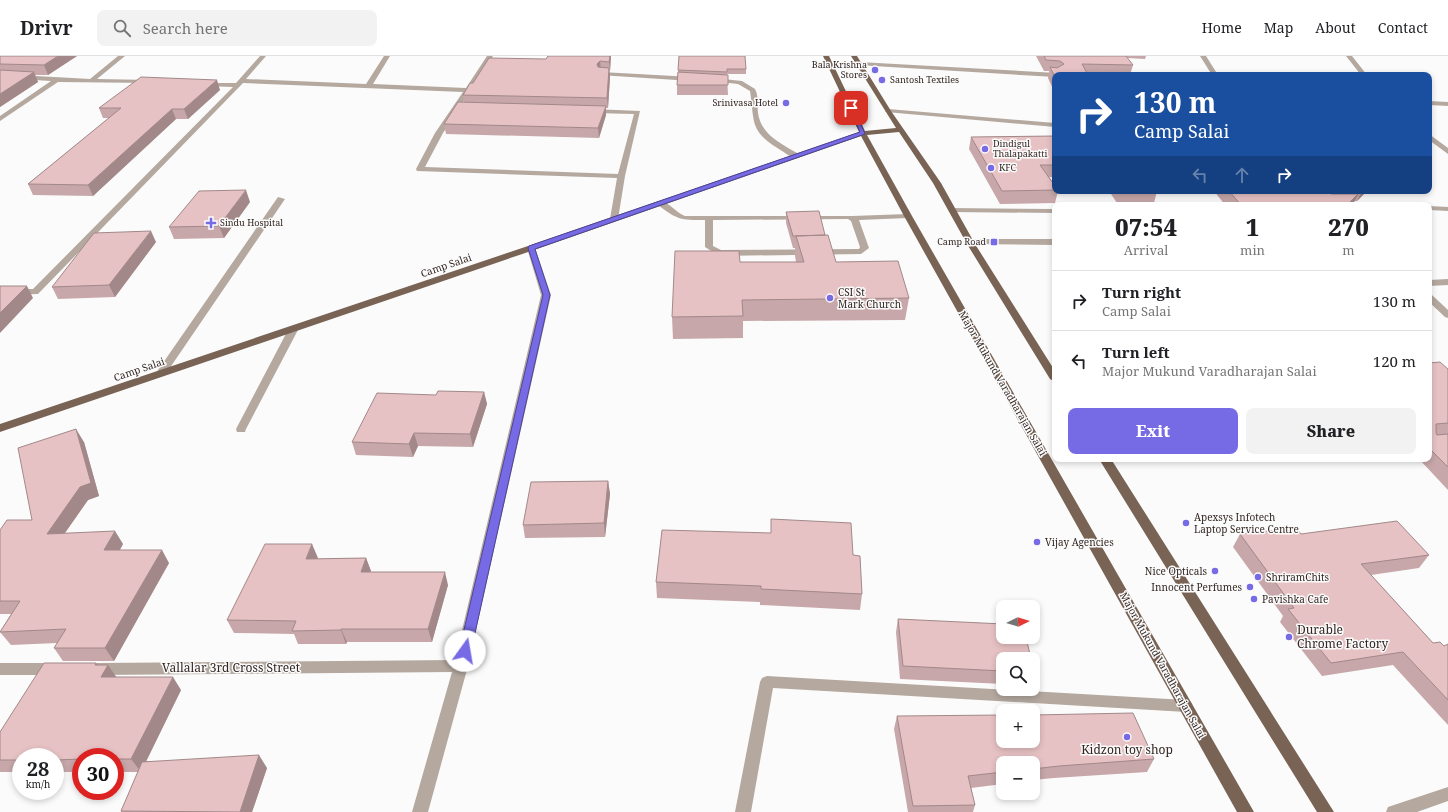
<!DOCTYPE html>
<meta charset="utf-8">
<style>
body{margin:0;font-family:"Noto Serif",serif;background:#f2f2f2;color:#202124;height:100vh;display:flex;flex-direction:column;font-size:15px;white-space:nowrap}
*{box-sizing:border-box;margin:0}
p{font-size:13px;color:#757577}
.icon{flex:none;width:22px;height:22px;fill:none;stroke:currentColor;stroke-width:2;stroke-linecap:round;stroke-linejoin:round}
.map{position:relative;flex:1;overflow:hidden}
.sheet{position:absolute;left:1052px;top:146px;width:380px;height:260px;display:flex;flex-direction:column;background:#fff;border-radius:8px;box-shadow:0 2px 6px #0003}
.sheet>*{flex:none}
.guide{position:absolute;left:1052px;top:16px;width:380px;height:122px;border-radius:8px;box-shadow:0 2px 6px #0003;background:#1a4fa0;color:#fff;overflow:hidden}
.needle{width:26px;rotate:85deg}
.tools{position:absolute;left:996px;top:544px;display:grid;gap:8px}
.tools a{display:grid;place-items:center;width:44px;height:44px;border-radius:8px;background:#fff;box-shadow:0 2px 6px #0003;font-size:20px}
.speed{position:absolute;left:12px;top:692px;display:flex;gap:8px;font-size:20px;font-weight:700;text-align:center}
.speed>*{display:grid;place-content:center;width:52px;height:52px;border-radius:50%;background:#fff;box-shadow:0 2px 6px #0003;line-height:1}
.speed small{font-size:10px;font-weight:400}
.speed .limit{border:6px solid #d22;background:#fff;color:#111}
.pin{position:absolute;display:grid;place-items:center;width:34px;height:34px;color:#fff;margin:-17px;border-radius:8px;box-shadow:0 2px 6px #0006}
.me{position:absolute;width:44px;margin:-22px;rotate:13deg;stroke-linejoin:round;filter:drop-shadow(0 0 3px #0008)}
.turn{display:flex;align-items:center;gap:14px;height:84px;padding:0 16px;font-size:18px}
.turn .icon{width:52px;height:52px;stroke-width:2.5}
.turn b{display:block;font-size:28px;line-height:34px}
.lanes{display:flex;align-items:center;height:38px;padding:0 16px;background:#0003;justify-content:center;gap:20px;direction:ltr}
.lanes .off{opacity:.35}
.eta{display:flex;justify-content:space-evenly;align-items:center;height:68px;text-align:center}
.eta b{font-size:24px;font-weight:800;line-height:28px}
.primary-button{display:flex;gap:8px;margin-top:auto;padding:8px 16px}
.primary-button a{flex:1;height:46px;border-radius:8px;background:#776ae5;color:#fff;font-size:16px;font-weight:800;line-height:46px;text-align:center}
.primary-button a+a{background:#f2f2f2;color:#202124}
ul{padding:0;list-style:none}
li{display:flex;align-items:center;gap:12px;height:60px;padding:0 16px;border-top:1px solid #e0e0e0}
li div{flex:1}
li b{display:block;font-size:15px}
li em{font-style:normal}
header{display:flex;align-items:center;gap:24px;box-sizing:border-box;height:56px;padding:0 20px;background:#fff;border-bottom:1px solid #e0e0e0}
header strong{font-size:19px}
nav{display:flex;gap:22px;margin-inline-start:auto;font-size:14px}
.search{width:280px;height:36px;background:#f2f2f2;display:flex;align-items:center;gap:10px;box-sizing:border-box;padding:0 14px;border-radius:8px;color:#757577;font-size:15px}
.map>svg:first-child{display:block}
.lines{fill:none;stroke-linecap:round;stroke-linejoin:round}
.minor{fill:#b4a89f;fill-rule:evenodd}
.primary{fill:#786354;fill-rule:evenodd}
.wall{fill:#c7a7a9}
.shaded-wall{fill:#a28889}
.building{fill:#e7c2c4;stroke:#a28889}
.route{fill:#776ae5;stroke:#4d4595}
.poi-dot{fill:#776ae5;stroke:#fbfbfb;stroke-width:1.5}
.labels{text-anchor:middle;stroke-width:3;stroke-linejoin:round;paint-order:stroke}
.far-poi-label{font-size:9px;fill:#332622;stroke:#fbfbfb;text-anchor:start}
.street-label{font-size:10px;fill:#332622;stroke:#fbfbfb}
.poi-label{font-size:10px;fill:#332622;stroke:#fbfbfb;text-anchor:start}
.near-poi-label{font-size:12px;fill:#332622;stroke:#fbfbfb;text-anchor:start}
.near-street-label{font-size:12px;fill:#332622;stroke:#fbfbfb}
</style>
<header>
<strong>Drivr</strong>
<div class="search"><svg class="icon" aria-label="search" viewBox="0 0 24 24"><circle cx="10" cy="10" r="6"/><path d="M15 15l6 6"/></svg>Search here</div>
<nav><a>Home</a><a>Map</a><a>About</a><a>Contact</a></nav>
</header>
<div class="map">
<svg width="1448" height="756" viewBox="0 0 1448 756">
<rect width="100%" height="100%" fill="#fbfbfb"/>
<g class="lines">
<path class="minor" d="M118 0H125L97 23 150 24 152 25V27L58 26 0 65V60L51 25 0 22V18L90 23Z
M260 0H266L246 23 366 28 384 0H390L373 28 466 32 487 0H493L443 77 425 111 618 118 634 58 592 57 589 55 592 53 640 55 625 120 618 163 614 165 610 163 617 122 417 115 416 113 435 77 463 36 243 27 38 238 0 239V233H33L233 31 205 30 203 29V27H236Z
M1200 0H1206L1218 19H1212Z
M1346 0H1352L1367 19H1361Z
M859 6 1057 17 1060 19H1055V21L857 9 856 8Z
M601 16 692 21 695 23 692 25 599 19V17Z
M713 22 742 25 755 33C759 40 757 49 758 57 761 79 782 88 799 98V102C792 103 787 98 782 95 749 75 755 68 750 35L738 28 711 25V23Z
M1429 45 1448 46V50L1429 49Z
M888 53 1055 67V71L886 56 885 55Z
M1429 78 1448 92V98L1429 84Z
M278 141 285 143 165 319H157L156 317Z
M658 145C668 144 676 157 685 160H852L908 158 912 160 908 162 859 164 869 192 861 198 719 200 705 191V164C680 164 678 164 658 149ZM848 163 851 165 860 191 859 193 721 194 713 190V164Z
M1336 146 1364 147 1368 149H1336Z
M1429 150 1448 151V155L1429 154Z
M949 152 1055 153V157L952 156 948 154Z
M970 183H1055V189L967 188V184Z
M531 189 535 192 551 239 468 610 428 756H412L452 616 96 619 91 617 89 613 91 609 96 607 455 604 541 239 527 192Z
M1448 223V229L1429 230V224Z
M1429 238 1432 239 1448 254V262L1445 261 1429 246Z
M294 269 299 272 246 373 245 376H237L236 373 289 272Z
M0 607H55L60 609 62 613 60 617 55 619H0Z
M767 620 1186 644 1191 646 1193 650 1191 654 1186 656 773 632 751 756H735L760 626 762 622Z
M1448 731V745L1417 756H1386L1388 751Z"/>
<path class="primary" d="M823 0H829L865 75 896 72 851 0H857L891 55 941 127 975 188 1055 315V326L1050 323 967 188 933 127 899 76 867 79 912 160 1254 756H1237L904 160 861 80 534 194 0 376V368L528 190 859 76Z
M1099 403H1111L1334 756H1317Z"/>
</g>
<path class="wall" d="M0 0H77L48 19H35L38 26 0 51Z
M548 0H611L610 15H609L610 21 608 52H606V59L599 82 446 78 444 68 464 46 463 39 546 3Z
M679 0 746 13V18H727L728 39H677V29Z
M1036 0H1146L1145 3 1127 2 1133 9 1130 19H1055V37L1048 22 1049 15H1044Z
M220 34 188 63H176L93 140 33 139 28 128 109 62H103L99 52Z
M1055 80V121H1049L1055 130V135H1058L1055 147 1000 148 969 93 971 81Z
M1109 135H1157L1154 147H1117Z
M1214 135H1367L1357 145H1354L1353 149H1225Z
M250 146 224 182 174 183 169 171Z
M786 156 825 179 836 206 909 242 905 264 743 265V282L673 283 672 261 740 206H796L795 200V192H793L786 167Z
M156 186 115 241 58 243 52 231Z
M1429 307 1448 313V434L1419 403H1429Z
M484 336 487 348 473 391 418 390 413 401 356 399 352 386 436 339Z
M84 386 99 440 88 444 65 477 123 488 120 494 169 507 114 605H63L54 592 57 587 11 589 0 576 11 558H0V474L32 464Z
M608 425 610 438 605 481 525 482 523 469Z
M1240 478H1301L1429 499 1419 512 1371 519 1433 587 1444 590 1448 588V669L1393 609 1322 620 1280 566 1283 560 1233 491Z
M853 499 862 538 860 554 760 549V546L657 542 656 526Z
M318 502 317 503 366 502 371 515 370 516 448 529 432 586H347L346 588H298L294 578 234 577 227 564Z
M898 563 1003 603V628L900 623 896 576Z
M96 607 98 609 116 621 181 634 146 705 267 712 252 756H121V755L138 716H115V701H81V716H55V701H21V716H0V676Z
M897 660 1154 703 1147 716 1054 722 1033 724V707H1003V728L971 732 975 749 973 756H908L894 673Z"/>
<path class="shaded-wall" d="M58 0H77L48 19 44 9Z
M610 0H611L610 15 609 6Z
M600 5 601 14 598 17 597 8Z
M609 12 610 21 608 52 607 42Z
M34 16 38 26 0 51V38Z
M217 24 220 34 188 63 184 53Z
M606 50V59L599 82 598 72Z
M172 53 176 63 93 140 88 129Z
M246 134 250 146 224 182 219 170Z
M1362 135H1367L1357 145Z
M1358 138 1353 149H1347Z
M151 175 156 186 115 241 109 229Z
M27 230 33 242 0 277V257Z
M484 336 487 348 473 391 470 378Z
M76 373 84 386 99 440 88 444 55 491 47 478Z
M414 377 418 390 413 401 409 388Z
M608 425 610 438 605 481 604 467Z
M115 475 123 488 112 507 104 494Z
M312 488 318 502 311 516 306 503Z
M162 494 169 507 114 605 105 592Z
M366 502 371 515 366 529 361 516Z
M445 516 448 529 432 586 428 573Z
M341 573 347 586 346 588 341 574Z
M96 607 103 617 108 609 117 622 101 621 95 609Z
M173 621 181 634 141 716 131 703Z
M259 699 267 712 252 756H240Z"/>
<path class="building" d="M0 0H58L44 9 0 8Z
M548 0H610L609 6 600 5 597 8 598 11 609 12 607 42 463 39 470 27H473L489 2 546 3Z
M679 0H745L746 13H727V16L678 14Z
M1044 0H1126L1133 9 1082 8 1088 19H1055V21L1050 11 1057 12 1064 8 1060 5 1046 4Z
M0 14 34 16 0 38Z
M678 16 728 19V29H677Z
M141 21 217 24 184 53H172L88 129 28 128 121 52H99Z
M458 46 606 50 598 72 444 68Z
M1055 80V109H1040L1055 130V134L1002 135 971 81Z
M246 134 219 170 169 171 199 135Z
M1229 135H1328L1331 138H1358L1347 149H1241Z
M819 155 825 179 793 180 786 156Z
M151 175 109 229 52 231 94 177Z
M828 179 836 206 898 205 909 242 742 244 743 260 672 261 675 195H739L740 206H804L796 180Z
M0 230H27L0 257Z
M1440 306 1448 313V367L1436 368V377L1437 379 1448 378V411L1429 392V307Z
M438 335 484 336 470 378 414 377 409 388 352 386 377 337 436 339Z
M76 373 91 427 80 431 47 478 115 475 104 494H162L105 592H54L66 573 0 576 20 545H0V474L7 464H32L18 392Z
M608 425 604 467 523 469 531 426Z
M771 463 851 467 853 499 860 500 862 538 761 533V530L656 526 662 474 771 477Z
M1397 465 1429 499 1361 508 1433 587 1440 586 1444 590 1448 588V644L1403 596 1331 607 1288 553 1294 552 1240 478 1296 472 1301 478Z
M265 488H312L306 503 366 502 361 516H445L428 573H341V574L292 575 296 565 227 564Z
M898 563 1003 568V581H1026L1031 603H1003V615L903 610Z
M44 607H96L95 609H108L101 621H173L131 703H115V701H81V703L55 704V701H21V704H0V676Z
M1133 657 1154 703 1059 710 1033 713V707H1003V716L968 720 975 749 913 750 897 660 1003 659V685H1033V659Z
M259 699 240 756 121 755 142 706Z"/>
<path class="route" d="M851 50 854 52 865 78 535 193 550 239 471 595 469 598H461L459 595 543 239 528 192 529 190 860 76 849 52Z"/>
<g class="poi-dot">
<circle cx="875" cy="14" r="4"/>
<circle cx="882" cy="24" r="4"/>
<circle cx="786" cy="47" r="4"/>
<circle cx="985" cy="93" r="4"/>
<circle cx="991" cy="112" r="4"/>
<path d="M209 161h4v4h4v4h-4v4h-4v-4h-4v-4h4z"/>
<rect x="990" y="182" width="8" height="8" rx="2"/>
<circle cx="830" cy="242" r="4"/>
<circle cx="1186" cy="467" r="4"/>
<circle cx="1037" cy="486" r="4"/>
<circle cx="1215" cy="515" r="4"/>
<circle cx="1258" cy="521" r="4"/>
<circle cx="1250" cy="531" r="4"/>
<circle cx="1254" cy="543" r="4"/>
<circle cx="1289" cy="581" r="4"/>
<circle cx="1127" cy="681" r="4"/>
</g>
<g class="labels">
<g class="far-poi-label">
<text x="867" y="12" text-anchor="end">Bala Krishna<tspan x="867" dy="10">Stores</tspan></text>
<text x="890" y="27">Santosh Textiles</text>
<text x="778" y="50" text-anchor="end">Srinivasa Hotel</text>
<text x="993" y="91">Dindigul<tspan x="993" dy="10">Thalapakatti</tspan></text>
<text x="999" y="115">KFC</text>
<text x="220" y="170">Sindu Hospital</text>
<text x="986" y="189" text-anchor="end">Camp Road</text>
</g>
<g class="street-label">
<text transform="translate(446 209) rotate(-19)" y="4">Camp Salai</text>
<text transform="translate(139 313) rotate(-19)" y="4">Camp Salai</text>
<text transform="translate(1003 327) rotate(60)" y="4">Major Mukund Varadharajan Salai</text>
<text transform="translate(1163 609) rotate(61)" y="4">Major Mukund Varadharajan Salai</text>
</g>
<g class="poi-label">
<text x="838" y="240">CSI St<tspan x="838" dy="12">Mark Church</tspan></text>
<text x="1194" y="465">Apexsys Infotech<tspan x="1194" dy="12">Laptop Service Centre</tspan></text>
<text x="1045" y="490">Vijay Agencies</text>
<text x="1207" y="519" text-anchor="end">Nice Opticals</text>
<text x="1266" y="525">ShriramChits</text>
<text x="1242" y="535" text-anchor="end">Innocent Perfumes</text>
<text x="1262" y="547">Pavishka Cafe</text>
</g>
<g class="near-poi-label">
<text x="1297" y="578">Durable<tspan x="1297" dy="14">Chrome Factory</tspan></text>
<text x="1127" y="698" text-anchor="middle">Kidzon toy shop</text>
</g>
<g class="near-street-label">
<text x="231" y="616">Vallalar 3rd Cross Street</text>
</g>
</g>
</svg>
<div class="tools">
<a><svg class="needle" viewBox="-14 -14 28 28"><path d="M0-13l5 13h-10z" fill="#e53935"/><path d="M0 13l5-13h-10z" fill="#757577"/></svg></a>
<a><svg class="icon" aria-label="search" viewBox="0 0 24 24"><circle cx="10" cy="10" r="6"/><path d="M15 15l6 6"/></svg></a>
<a>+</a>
<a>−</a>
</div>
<div class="speed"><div>28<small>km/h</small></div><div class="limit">30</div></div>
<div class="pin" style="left:851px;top:52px;background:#d93025"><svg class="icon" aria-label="arrive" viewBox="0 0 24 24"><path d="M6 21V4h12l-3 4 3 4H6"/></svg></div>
<svg class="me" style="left:465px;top:595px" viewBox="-20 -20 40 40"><circle r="19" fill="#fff"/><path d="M0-13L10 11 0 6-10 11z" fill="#776ae5"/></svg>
<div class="guide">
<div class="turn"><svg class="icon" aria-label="right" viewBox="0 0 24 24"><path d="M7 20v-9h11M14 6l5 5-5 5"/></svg><div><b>130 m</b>Camp Salai</div></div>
<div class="lanes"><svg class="icon off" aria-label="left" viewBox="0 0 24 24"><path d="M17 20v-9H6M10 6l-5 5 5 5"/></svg><svg class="icon off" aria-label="ahead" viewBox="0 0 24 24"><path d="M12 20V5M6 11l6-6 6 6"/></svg><svg class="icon" aria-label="right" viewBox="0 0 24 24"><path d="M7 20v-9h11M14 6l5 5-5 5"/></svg></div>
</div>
<section class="sheet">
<div class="eta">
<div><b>07:54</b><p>Arrival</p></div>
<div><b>1</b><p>min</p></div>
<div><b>270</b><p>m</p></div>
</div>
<ul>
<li><svg class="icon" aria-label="right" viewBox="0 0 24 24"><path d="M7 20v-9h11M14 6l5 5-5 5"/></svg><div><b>Turn right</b><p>Camp Salai</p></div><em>130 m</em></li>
<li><svg class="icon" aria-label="left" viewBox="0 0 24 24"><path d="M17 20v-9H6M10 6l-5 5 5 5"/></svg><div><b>Turn left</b><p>Major Mukund Varadharajan Salai</p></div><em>120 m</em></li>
</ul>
<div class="primary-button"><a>Exit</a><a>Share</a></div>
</section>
</div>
